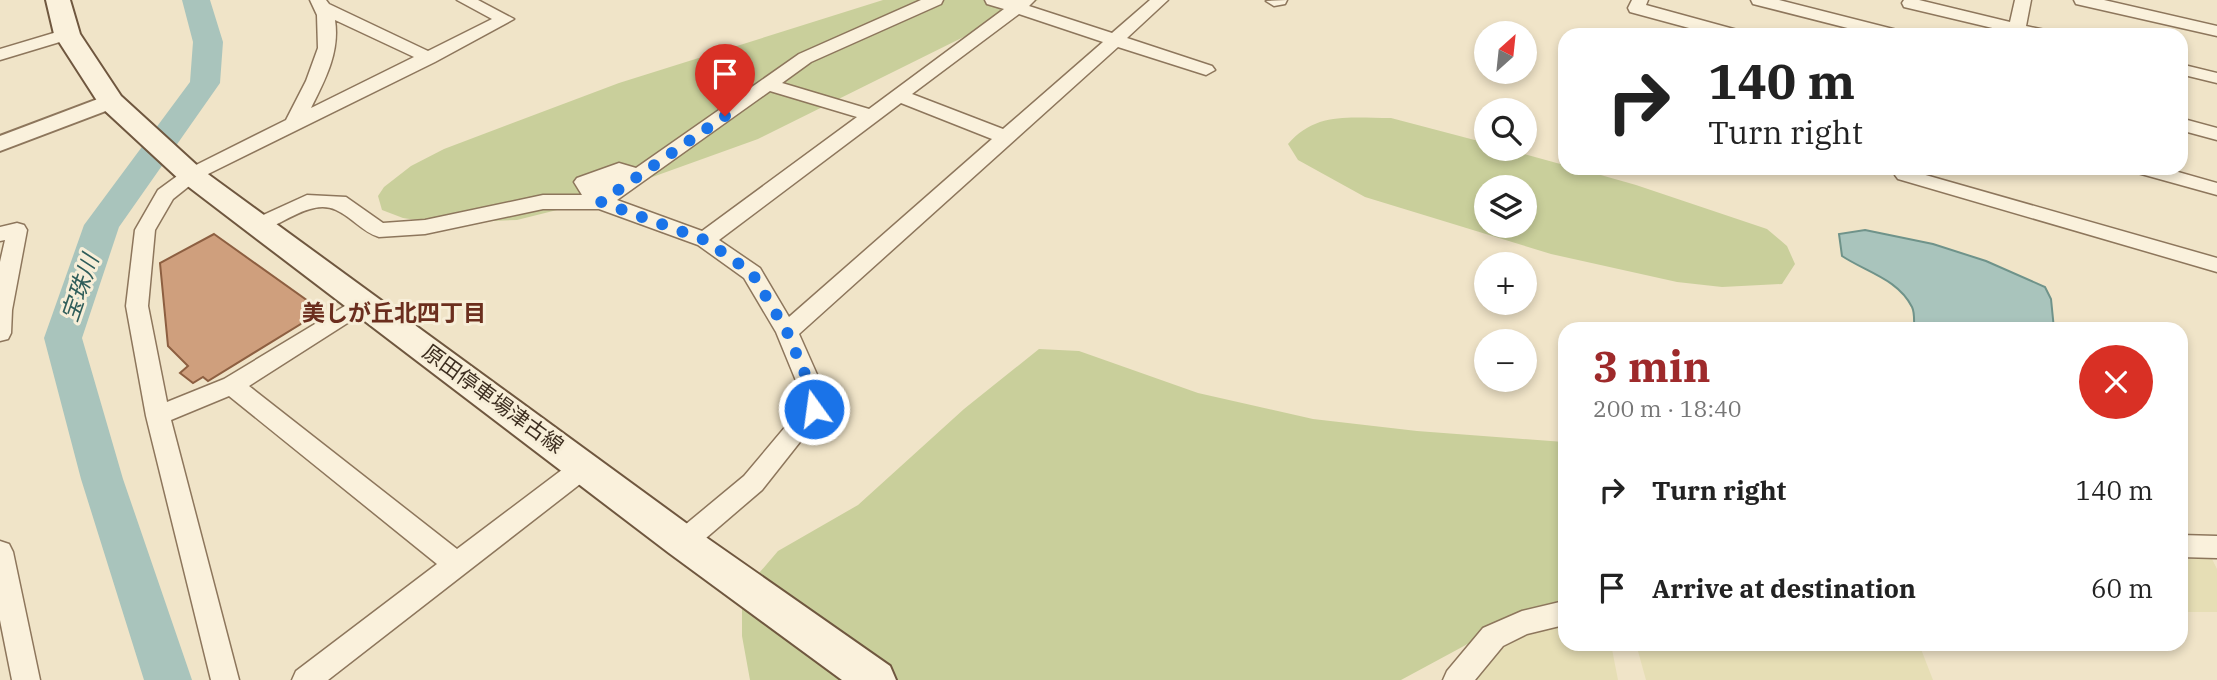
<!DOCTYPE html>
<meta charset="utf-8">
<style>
body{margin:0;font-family:"IBM Plex Serif","Noto Sans JP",serif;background:#f6f6f6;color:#222;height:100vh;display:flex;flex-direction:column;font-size:26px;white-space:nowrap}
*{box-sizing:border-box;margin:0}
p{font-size:23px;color:#767676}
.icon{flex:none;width:38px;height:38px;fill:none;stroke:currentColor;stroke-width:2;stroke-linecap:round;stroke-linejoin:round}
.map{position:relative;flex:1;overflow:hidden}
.details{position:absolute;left:1558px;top:322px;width:630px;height:329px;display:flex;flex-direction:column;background:#fff;border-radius:21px;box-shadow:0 4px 10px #0003}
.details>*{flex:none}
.banner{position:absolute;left:1558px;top:28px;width:630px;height:147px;border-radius:21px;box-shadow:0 4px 10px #0003;background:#fff;color:#222;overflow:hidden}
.needle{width:46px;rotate:27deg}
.buttons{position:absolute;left:1474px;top:21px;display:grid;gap:14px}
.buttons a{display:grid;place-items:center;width:63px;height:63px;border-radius:50%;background:#fff;box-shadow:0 4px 10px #0003;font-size:35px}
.pin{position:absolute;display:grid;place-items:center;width:60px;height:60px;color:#fff;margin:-72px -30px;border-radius:50% 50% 50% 0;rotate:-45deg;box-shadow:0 0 7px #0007}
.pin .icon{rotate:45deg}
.me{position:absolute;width:77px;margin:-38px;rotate:346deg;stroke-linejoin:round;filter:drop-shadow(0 0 5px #0008)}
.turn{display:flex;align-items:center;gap:24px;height:147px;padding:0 35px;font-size:32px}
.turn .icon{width:91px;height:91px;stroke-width:2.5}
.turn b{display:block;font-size:49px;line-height:60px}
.round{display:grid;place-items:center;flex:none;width:74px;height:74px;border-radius:37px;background:#f6f6f6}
.headline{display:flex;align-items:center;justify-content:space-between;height:119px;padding:0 35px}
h1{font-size:42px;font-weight:700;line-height:52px;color:#9e2a2b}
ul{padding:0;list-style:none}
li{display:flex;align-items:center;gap:21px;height:98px;padding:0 35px}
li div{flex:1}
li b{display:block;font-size:26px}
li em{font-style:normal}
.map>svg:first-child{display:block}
.farmland{fill:#e6deb5}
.green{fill:#c9cf9b;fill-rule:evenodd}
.water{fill:#a9c4bc;stroke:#6f938a;stroke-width:2}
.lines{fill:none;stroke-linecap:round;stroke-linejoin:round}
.river{fill:#a9c4bc;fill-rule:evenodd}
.building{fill:#cf9f7d;stroke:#8d5f41;stroke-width:2}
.minor-casing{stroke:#8d765c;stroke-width:3}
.tertiary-casing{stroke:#8d765c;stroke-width:4}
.secondary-casing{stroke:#6f573f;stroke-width:4}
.minor{fill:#faf1dc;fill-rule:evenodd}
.tertiary{fill:#faf1dc;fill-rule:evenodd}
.secondary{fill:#faf1dc;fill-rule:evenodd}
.route{stroke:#1a73e8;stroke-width:12;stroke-dasharray:0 21.6}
.labels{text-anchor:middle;stroke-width:6;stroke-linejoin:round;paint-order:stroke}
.street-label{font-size:21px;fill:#3d2e20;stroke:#f7eed8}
.water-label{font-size:23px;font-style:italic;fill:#2f5d5a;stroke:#f7eed8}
.neighbourhood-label{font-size:23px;font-weight:bold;fill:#6b2e1e;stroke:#f7eed8}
</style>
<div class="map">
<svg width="2217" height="680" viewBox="0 0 2217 680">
<rect width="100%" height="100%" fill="#f0e4c8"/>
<path class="farmland" d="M2181 559H2212L2217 569V612H2181Z
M1564 627V644H1611L1618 680H1473L1506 640 1538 628Z
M1636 644H1919L1933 680H1646Z"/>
<path class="green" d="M883 0H1038L758 139 569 207 517 220 436 223 403 218 382 210 378 196 384 187 411 166 444 149 619 83Z
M1391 118 1486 143V149H1506L1564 165V168H1576L1636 185 1767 229 1787 246 1795 264 1782 284 1722 287 1677 282 1551 254 1365 197 1298 160 1288 144C1316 111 1351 118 1391 118ZM1486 187H1524V226H1486Z
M1039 349 1079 351 1198 393 1313 419 1417 431 1564 442V600L1538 606 1401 680H750L742 636V593L778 551 858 505 964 409Z"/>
<path class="water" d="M1865 230 1933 244 1986 261 2045 287 2051 299 2054 329H1914C1914 323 1915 313 1912 307 1898 279 1866 272 1842 256L1839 234Z"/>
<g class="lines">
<path class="river" d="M182 0H210L223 42 220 83 119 227 82 338 123 479 192 680H144L81 479 44 338 84 225 190 82 193 42Z"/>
</g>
<path class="building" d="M214 234 322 311 208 381 203 377 193 383 180 373 188 366 168 346 160 263Z"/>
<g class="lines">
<defs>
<path id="minor" d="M310 0H326L329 4 428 51 492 19 457 0H478L514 19 435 62 198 179 173 199 155 230 148 306 167 402 224 379 363 295 371 298 374 303 371 308 249 386 457 549 575 460 584 457 593 460 597 467 593 474 328 680H292L296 671 437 564 229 396 171 420 239 680H211L146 416 126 306 135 230 158 190 184 171 286 120 306 81 318 48 317 15ZM335 20 414 57 311 108C325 80 340 52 335 20Z
M921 0H943L941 4 811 62 782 83 869 109 1004 9 987 4 985 0H1035L1029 6 1112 33 1150 0H1168L1127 38 1212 66 1215 70 1206 75 1118 47 799 334 823 388 826 409 762 490 692 550 683 553 674 550 670 542 674 534 744 476 802 407 799 388 776 332 744 278 698 245 599 209H543L425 234 379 237C362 232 352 217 336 210 311 198 281 226 257 233L250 231 247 226 250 221 307 195 346 197 383 223 425 220 543 195H586H582L574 182 577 178 619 163 636 168 799 54ZM1019 14 1103 42 1003 129 912 94ZM770 91 857 117 702 231 617 200ZM901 103 992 139 789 317 760 268 719 240Z
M1287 0 1285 4 1274 6 1266 1Z
M1632 0H1648L1646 5 1741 31 1744 35H1715L1630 12 1628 8Z
M1751 0H1779L1901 31 1904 35H1875L1753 4Z
M1904 0H1919L2010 22 2015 0H2031L2026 26 2050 31 2053 35H2022L1904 7 1902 3Z
M2074 0H2104L2217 26V36L2076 4Z
M67 29 73 30 76 34 73 38 0 60V49Z
M2180 64 2217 73V83L2180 74Z
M2180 118 2217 128V140L2180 130Z
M1896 168H1916L1915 172 2217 258V272L1898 179 1895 175Z
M2131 168H2164L2217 183V195L2134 172Z
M17 223 24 225 27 230 12 310 11 333 8 339 0 341V262L5 240 0 241V227Z
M2180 535 2217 536V558L2180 557Z
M0 541 9 544 13 552 40 680H12L0 620Z
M1564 601V625L1527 634 1503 646 1475 680H1443L1447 671 1483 628 1522 611Z"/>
<path id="tertiary" d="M111 94 119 96 122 101 119 106 0 151V136Z"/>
<path id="secondary" d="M46 0H70L80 34 121 96 201 169 697 531 890 666 896 680H842L669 553 181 181 101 107 54 34Z"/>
</defs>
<use href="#minor" class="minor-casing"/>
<use href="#tertiary" class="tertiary-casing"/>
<use href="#secondary" class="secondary-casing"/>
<use href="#minor" class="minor"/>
<use href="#tertiary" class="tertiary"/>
<use href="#secondary" class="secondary"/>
</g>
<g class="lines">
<path class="route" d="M725 116 601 202 705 240 752 273 787 332 811 388 814 409"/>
</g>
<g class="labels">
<g class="street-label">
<text transform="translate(493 399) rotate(36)" y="7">原田停車場津古線</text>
</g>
<g class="water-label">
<text transform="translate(80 288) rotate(-71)" y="8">宝珠川</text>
</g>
<g class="neighbourhood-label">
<text x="394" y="321">美しが丘北四丁目</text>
</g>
</g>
</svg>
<div class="buttons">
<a><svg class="needle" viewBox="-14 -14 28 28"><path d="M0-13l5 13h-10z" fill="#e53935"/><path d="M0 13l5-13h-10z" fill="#767676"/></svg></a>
<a><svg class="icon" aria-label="search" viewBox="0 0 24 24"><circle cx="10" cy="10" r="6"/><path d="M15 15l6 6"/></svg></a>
<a><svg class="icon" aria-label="layers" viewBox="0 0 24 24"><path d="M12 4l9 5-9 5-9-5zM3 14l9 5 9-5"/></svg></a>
<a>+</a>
<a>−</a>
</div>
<div class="pin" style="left:725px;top:116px;background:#d93025"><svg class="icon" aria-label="arrive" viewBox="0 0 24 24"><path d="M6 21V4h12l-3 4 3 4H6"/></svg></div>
<svg class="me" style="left:814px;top:409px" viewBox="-20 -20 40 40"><circle r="17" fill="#1a73e8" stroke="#fff" stroke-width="3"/><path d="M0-11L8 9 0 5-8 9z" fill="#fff"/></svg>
<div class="banner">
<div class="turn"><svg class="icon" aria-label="right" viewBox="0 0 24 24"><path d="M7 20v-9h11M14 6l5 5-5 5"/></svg><div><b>140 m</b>Turn right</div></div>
</div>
<section class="details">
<div class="headline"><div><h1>3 min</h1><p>200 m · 18:40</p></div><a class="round" style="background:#d93025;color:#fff"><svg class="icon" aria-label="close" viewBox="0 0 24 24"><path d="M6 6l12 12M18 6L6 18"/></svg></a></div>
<ul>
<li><svg class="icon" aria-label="right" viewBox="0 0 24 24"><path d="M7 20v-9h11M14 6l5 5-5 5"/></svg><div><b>Turn right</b></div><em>140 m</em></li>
<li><svg class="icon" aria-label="arrive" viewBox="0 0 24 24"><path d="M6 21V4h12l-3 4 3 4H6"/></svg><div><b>Arrive at destination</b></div><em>60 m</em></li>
</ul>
</section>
</div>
